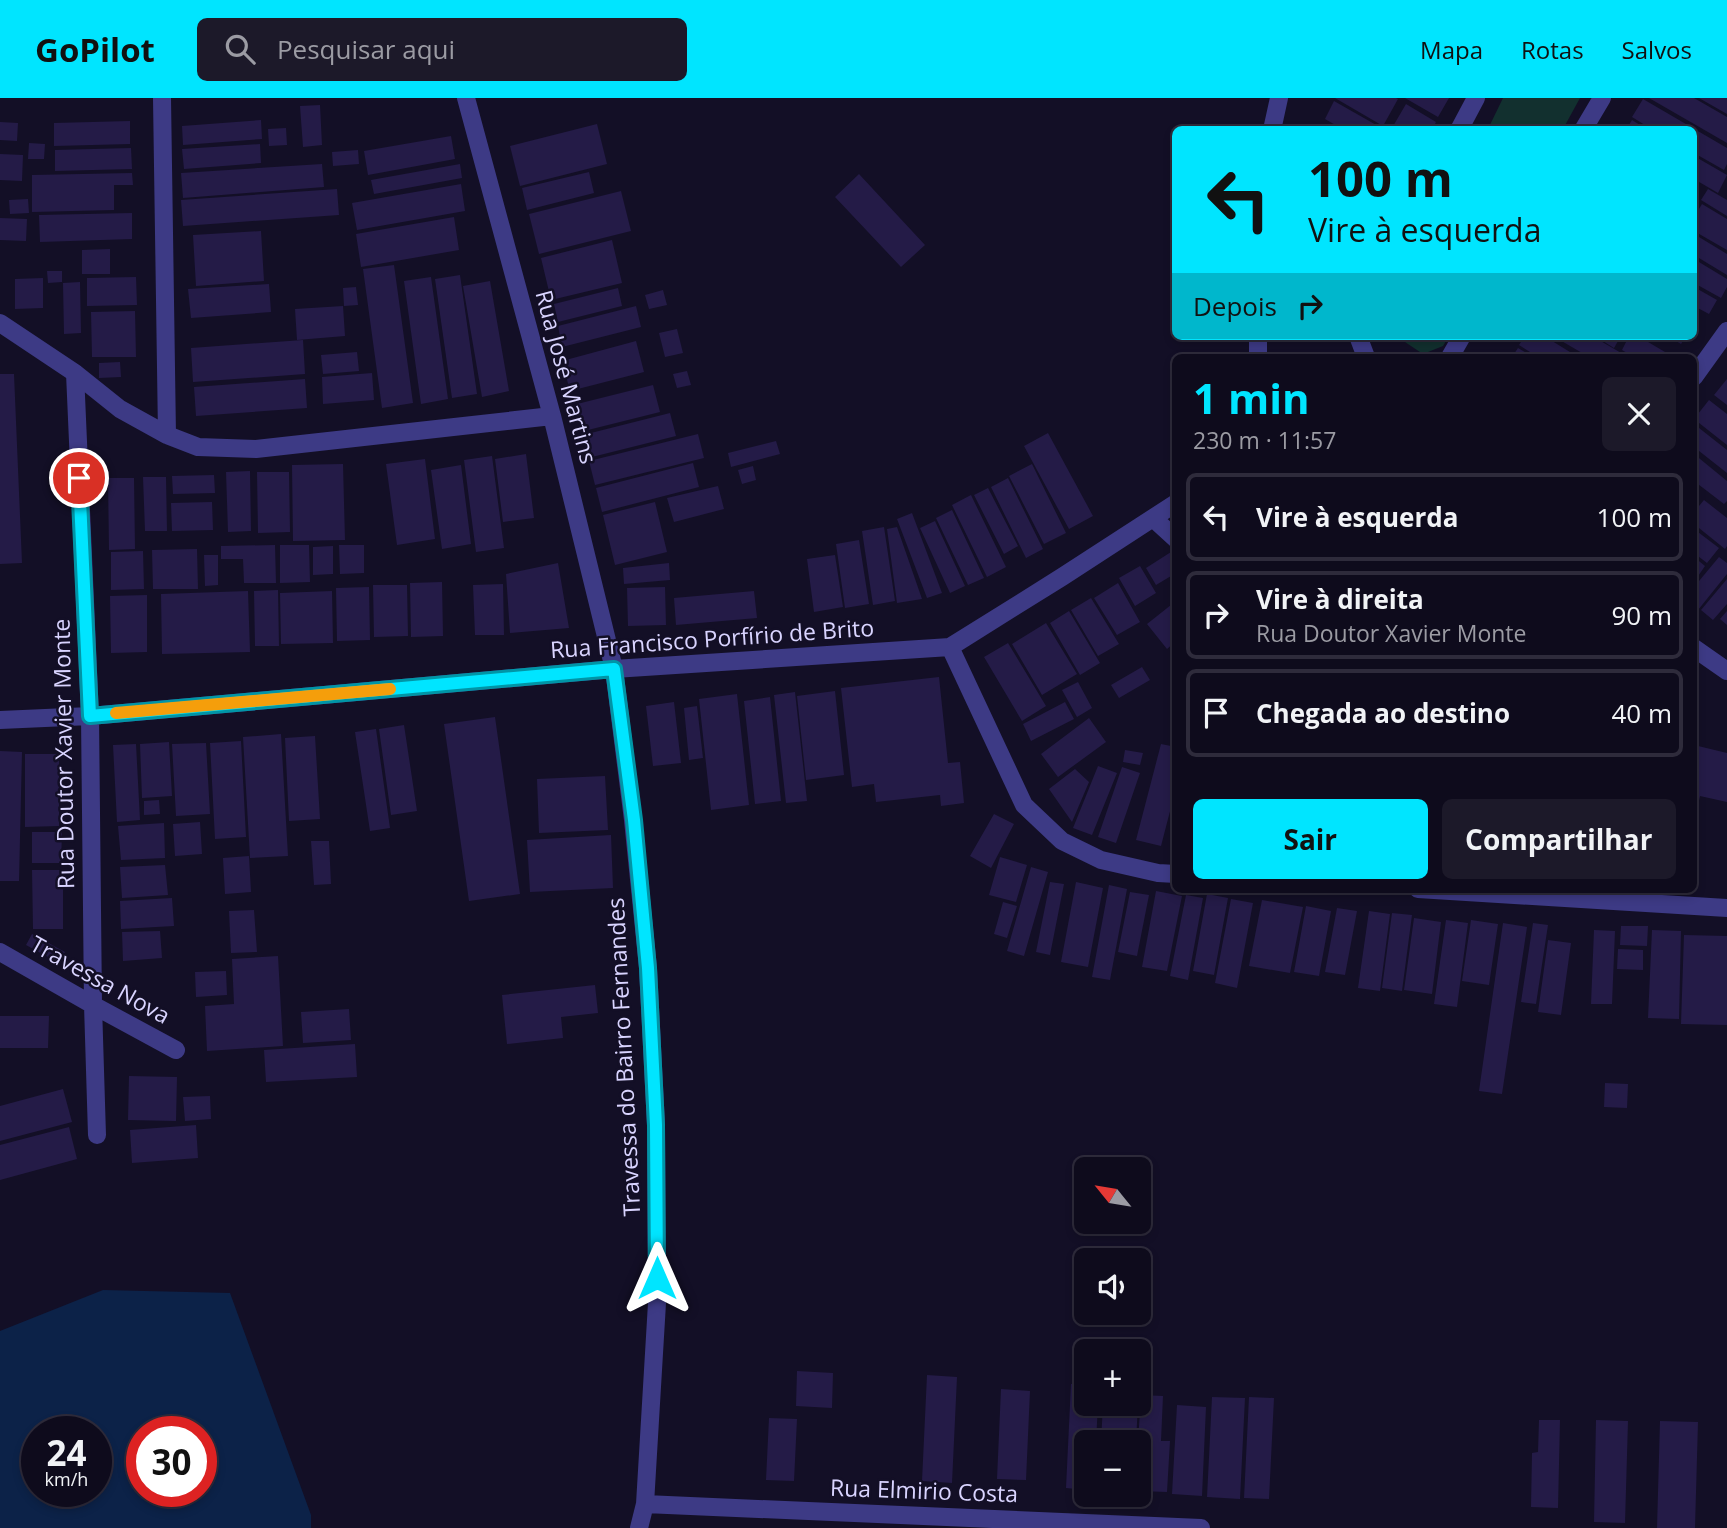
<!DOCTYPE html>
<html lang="pt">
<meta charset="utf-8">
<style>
body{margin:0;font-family:"Open Sans",sans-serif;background:#1c1929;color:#f1f3f6;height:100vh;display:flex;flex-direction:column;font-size:26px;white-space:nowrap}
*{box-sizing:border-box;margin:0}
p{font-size:23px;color:#9b9ba3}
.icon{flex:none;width:38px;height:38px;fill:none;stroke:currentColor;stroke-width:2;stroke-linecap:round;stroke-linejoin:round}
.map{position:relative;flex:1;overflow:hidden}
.side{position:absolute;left:1172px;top:256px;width:525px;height:539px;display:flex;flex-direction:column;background:#0e0b1c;border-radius:10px;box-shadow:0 4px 10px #0003,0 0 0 2px #2e2b3b}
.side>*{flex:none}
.top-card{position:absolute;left:1172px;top:28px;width:525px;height:214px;border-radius:10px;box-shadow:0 4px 10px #0003,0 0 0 2px #2e2b3b;background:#00e5ff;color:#111;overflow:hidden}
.needle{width:46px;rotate:300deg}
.controls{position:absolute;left:1074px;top:1059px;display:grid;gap:14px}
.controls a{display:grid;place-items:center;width:77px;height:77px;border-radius:10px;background:#0e0b1c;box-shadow:0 4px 10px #0003,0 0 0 2px #2e2b3b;font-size:35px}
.speed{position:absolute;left:21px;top:1318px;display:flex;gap:14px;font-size:35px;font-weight:700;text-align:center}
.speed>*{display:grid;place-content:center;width:91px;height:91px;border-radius:50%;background:#0e0b1c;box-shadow:0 4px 10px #0003,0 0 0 2px #2e2b3b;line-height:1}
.speed small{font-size:18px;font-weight:400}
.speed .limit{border:10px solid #d22;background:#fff;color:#111}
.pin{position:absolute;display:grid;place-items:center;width:60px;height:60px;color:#fff;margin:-30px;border:4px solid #fff;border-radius:50%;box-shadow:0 2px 7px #0007}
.me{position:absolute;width:77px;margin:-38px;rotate:0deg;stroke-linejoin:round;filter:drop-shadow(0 0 5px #0008)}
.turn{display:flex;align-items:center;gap:24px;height:147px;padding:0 21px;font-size:32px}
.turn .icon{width:91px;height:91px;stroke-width:2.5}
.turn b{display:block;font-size:49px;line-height:60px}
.then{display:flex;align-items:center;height:66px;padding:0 21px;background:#0003;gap:14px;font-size:26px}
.round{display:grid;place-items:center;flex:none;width:74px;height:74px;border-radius:10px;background:#1c1929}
.overview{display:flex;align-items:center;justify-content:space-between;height:119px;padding:0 21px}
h1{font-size:42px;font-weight:700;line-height:52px;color:#00e5ff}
.button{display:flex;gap:14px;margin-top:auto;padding:14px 21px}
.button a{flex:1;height:80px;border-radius:10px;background:#00e5ff;color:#111;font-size:28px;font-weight:700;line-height:80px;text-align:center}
.button a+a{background:#1c1929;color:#f1f3f6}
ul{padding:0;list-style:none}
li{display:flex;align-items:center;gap:21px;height:88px;margin:0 14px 10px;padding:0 7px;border:4px solid #2e2b3b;border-radius:10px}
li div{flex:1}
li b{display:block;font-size:26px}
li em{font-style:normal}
header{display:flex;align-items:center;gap:42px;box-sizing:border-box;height:98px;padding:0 35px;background:#00e5ff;color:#111}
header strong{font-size:33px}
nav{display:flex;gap:38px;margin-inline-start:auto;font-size:24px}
.search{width:490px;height:63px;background:#1c1929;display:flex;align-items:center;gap:18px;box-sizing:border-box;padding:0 24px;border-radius:10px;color:#9b9ba3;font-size:26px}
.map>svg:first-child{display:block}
.green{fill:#12302f}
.water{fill:#0c2248;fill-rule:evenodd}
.building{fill:#241b47}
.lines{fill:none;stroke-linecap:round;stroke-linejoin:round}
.minor{stroke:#3d3a85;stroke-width:18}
.route-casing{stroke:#0095a6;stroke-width:18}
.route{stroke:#00e5ff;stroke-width:12}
.slow{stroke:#f59e0b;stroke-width:12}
.labels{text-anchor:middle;stroke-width:5;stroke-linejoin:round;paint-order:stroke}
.street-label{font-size:23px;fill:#d9d4ff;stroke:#130f26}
</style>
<header>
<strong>GoPilot</strong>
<div class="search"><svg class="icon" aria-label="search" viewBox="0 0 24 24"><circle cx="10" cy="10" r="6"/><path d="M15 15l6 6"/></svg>Pesquisar aqui</div>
<nav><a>Mapa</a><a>Rotas</a><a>Salvos</a></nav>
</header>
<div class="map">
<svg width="1727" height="1430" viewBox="0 0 1727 1430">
<rect width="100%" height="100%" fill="#130f26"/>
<path class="green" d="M1503 0H1580L1563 31H1488Z
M1403 238H1449L1443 248 1423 256 1405 244Z"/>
<path class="water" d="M103 1192 230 1195 311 1417V1430H0V1233ZM37 1334H96V1393H37ZM142 1334H201V1393H142Z"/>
<path class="building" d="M1335 0H1396L1398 1 1383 28Z
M1405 0H1449L1438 19Z
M1649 0H1694L1727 19V45Z
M1699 0H1727V16Z
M1643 1 1727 50V66L1724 72 1694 55V32H1653L1632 19Z
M1334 3 1385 32H1344L1325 21Z
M1406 6 1436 24 1432 32H1395L1392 30Z
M320 7 322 47 303 49 300 8Z
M261 22 262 41 183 47 182 28Z
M1632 22 1648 32H1626Z
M130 23V46L54 48V25Z
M0 24 18 25 17 43 0 42Z
M597 26 607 66 520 88 510 48Z
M286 30 287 47 269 48 268 31Z
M451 38 455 61 368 77 364 53Z
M29 45 45 46 44 61H28Z
M260 46 261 65 184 71 182 51Z
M131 50 132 71 55 73V52Z
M358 52 359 66 333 68 332 54Z
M0 56 23 57 22 83 0 82Z
M1694 58 1727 77 1718 95 1694 81Z
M322 66 324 89 183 100 181 75Z
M460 66 462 80 374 96 371 82Z
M589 74 594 95 527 112 522 90Z
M132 75 133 87H114V112L32 114V77Z
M859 76 925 147 901 169 835 99Z
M461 86 465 113 357 132 352 105Z
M337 91 339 117 183 128 181 102Z
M1708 91 1727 102V118L1701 102Z
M621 93 631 133 539 156 529 116Z
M28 101 29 115 10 116 9 102Z
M1702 106 1727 121V152L1694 133V119Z
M132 115V141L40 144 39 117Z
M454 119 459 152 361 169 356 136Z
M0 120 27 121 26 143 0 142Z
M261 133 264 183 196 188 193 137Z
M1694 136 1727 156V177L1694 157Z
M612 142 622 185 551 202 541 160Z
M110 151V176H82V152Z
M1694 161 1727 181V189L1721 200 1694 185Z
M394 167 413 305 382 310 363 171Z
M47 173H62V184L48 185Z
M460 177 477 296 452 300 435 181Z
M136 179 137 207 87 208V180Z
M431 179 448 301 421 306 404 183Z
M43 180V210L15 211V181Z
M490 183 509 293 482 299 463 188Z
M80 184 81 235 64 236 63 185Z
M269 186 271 214 191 220 188 191Z
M356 189 358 207 344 208 343 190Z
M1694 189 1717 202 1709 216 1694 208Z
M618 190 622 208 558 224 554 206Z
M663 192 667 207 649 211 645 197Z
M343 208 345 238 297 242 295 211Z
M636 208 641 229 562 249 558 228Z
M135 213 136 259H92L91 214Z
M677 231 683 255 665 259 659 235Z
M1525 238H1544L1578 259H1538L1519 247Z
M1553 238H1592L1628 259H1589Z
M1595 238H1621L1614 250Z
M1629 238H1638L1670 257 1669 259H1634L1622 252Z
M1668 238H1686L1681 246Z
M303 242 305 276 193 284 191 250Z
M636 243 644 274 570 293 562 263Z
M1518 250 1533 259H1512Z
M357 254 359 273 323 276 321 257Z
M120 264 121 279 99 280V265Z
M687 273 691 287 677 290 673 276Z
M372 275 374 302 323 306 322 279Z
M0 276H14L22 465 0 466Z
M305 281 307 310 196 318 194 289Z
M1727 281V307L1714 297Z
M653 287 660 314 584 333 577 306Z
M1709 302 1727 316V347L1694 321Z
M670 315 676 338 588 360 583 337Z
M1694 326 1727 352V375L1694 349Z
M1048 335 1093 418 1069 431 1024 348Z
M698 336 704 360 595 387 589 363Z
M776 343 780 356 731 369 728 355Z
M526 356 534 420 503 424 495 361Z
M1694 356 1727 383V403L1724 406 1694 383Z
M492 358 504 450 476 454 464 362Z
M425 361 435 441 397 447 386 366Z
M693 365 699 389 602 414 596 390Z
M343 366 345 442 293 443 292 367Z
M1032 366 1066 435 1044 446 1009 378Z
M461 367 471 446 442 451 431 372Z
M753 368 756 382 742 386 738 372Z
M250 373 251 433 228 434 226 374Z
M257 374H289L290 434 258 435Z
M214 377 215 395 173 396 172 378Z
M143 379H166L167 433H145Z
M108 380H134L135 451 109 452Z
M1008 380 1043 451 1026 460 991 389Z
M718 388 724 411 674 424 667 400Z
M988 390 1018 448 1004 456 974 397Z
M971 397 1006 469 987 479 952 407Z
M1704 402 1727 420V448L1725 451 1694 426V414Z
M212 404 213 432 172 433 171 405Z
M655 404 667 454 615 467 603 417Z
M952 412 984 480 968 487 936 420Z
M912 415 942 495 927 500 897 421Z
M935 423 965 488 950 495 920 430Z
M884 429 895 503 873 507 862 433Z
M897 429 922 501 897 505 887 431Z
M1694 431 1719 450 1707 465 1694 455Z
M859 442 869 506 845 510 836 446Z
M275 447 276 485H244L243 461H221V448Z
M280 447H309L310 484 280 485Z
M339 447H364V475L340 476Z
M333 448V476L313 477V449Z
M197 451 198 491H153L152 452Z
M143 453 144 491 111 492V454Z
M1171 454 1176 462V475L1156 487 1146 470Z
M204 457H218V487L205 488Z
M835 457 843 509 814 514 807 461Z
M1694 459 1705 468 1694 484Z
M1719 459 1727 465V476L1698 512 1694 509V489Z
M558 465 569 530 510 535 506 476Z
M669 465 670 482 624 486 623 470Z
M1140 468 1156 495 1135 508 1119 480Z
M1727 481V506L1713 522 1701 512Z
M442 484 443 538 411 539 410 485Z
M1118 485 1140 524 1117 537 1094 500Z
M503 486 504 537H475L473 487Z
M373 487H407L408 538 374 539Z
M369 489 370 542 337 543 336 490Z
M665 489 666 527 628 528 627 490Z
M278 492 279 548H255L254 493Z
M248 493 250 554 162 556 161 496Z
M332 493 333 545 281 546 280 495Z
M754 493 757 520 676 527 674 500Z
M147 497V554L111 555 110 498Z
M1091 500 1119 546 1098 558 1071 512Z
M1176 503V543L1167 551 1147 526Z
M1069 513 1100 565 1080 577 1050 525Z
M1727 513V527L1720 521Z
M1046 525 1077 576 1042 597 1012 546Z
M1008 545 1046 608 1022 623 984 559Z
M1142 569 1150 582 1119 600 1111 587Z
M939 579 948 665 960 664 964 705 941 708 940 697 876 704 874 686 852 689 841 590Z
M1078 584 1092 610 1077 619 1062 592Z
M835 593 844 677 806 682 797 598Z
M795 594 807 703 786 705 774 597Z
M737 596 749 707 711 712 699 601Z
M770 599 781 703 755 706 744 603Z
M674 604 681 665 653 668 646 608Z
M1065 604 1074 621 1031 643 1023 626Z
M697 608 703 660 689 662 684 610Z
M495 619 520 796 469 803 444 626Z
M1089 620 1106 644 1058 679 1041 656Z
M404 627 417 713 391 717 379 631Z
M376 631 390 730 370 733 355 634Z
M281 636 288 758 250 760 243 639Z
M315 638 320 721 289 723 285 640Z
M241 643 246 739 215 741 210 645Z
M169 644 172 698 142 700 140 646Z
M206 645 210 716 176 718 172 646Z
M136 646 140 722 117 724 113 647Z
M1161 646 1176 649V690L1161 748 1136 742Z
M1694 647 1727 655V704L1700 698 1695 721Z
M1125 652 1143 655 1140 667 1123 664Z
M0 653 22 654 19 783H0Z
M25 656H59V728L25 729Z
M1098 668 1117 675 1092 737 1073 730Z
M1122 669 1140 675 1116 745 1098 739Z
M1075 671 1089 684 1072 724 1049 691Z
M605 678 608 732 539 735 537 681Z
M159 702 160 716 144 717V703Z
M994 716 1014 726 991 770 970 758Z
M200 724 202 756 175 758 173 726Z
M164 725 165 760 121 762 118 728Z
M32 734H62L61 765H32Z
M611 737 613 790 530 794 527 742Z
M311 743H329L331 786 314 787Z
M249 758 251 794 225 796 223 760Z
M1000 759 1027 767 1016 804 989 797Z
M165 767 168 797 122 800 120 769Z
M1031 769 1048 774 1024 858 1007 853Z
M32 772H63V831H33Z
M1050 784 1064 786 1050 857 1036 854Z
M1076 784 1103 790 1088 869 1061 864Z
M1109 787 1127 791 1110 882 1092 879Z
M1156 793 1182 798 1167 873 1142 869Z
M1130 794 1149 797 1137 858 1118 854Z
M1207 796 1228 800 1214 877 1193 873Z
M1186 797 1203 800 1188 882 1170 878Z
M172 800 174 828 121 831 120 803Z
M1231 801 1253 805 1237 890 1215 885Z
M1262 802 1303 809 1290 875 1249 868Z
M1003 804 1017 808 1007 840 994 836Z
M1306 808 1331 813 1319 878 1294 874Z
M1337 810 1357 813 1345 877 1325 874Z
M254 812 257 854 231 855 229 813Z
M1369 813 1390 816 1380 893 1358 890Z
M1392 815 1412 817 1402 893 1382 890Z
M1414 820 1441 824 1432 896 1404 892Z
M1446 822 1468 825 1457 909 1434 906Z
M1471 822 1498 826 1489 887 1462 883Z
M1503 825 1527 829 1502 996 1479 993Z
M1533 825 1548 827 1536 906 1521 904Z
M1621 828H1648L1647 848 1620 847Z
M1594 832 1615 833 1612 906H1591Z
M1652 832 1681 833 1679 921 1648 920Z
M160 833 162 860 123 863 122 834Z
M32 836 65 854 59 865 26 847Z
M1684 837 1727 838V927L1681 926Z
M1548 842 1571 845 1561 917 1538 914Z
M1618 851 1643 852V872L1617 871Z
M278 858 283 948 207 953 205 908 234 906 232 861Z
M226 873 227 897 196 899 195 874Z
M595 887 598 915 561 919 563 940 507 946 502 897Z
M349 911 351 942 303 945 301 914Z
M0 918H49L48 950H0Z
M355 946 357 979 266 984 264 952Z
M129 978 177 979 176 1023 128 1022Z
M1605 985 1628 986 1627 1010 1604 1009Z
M63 991 72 1024 0 1043V1008Z
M210 998 211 1021 185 1023 183 999Z
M196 1027 198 1060 132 1065 130 1032Z
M69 1029 77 1061 0 1082V1047Z
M797 1273 833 1275 832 1310 796 1308Z
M927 1277 957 1279 952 1385 922 1383Z
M1071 1286H1087V1306H1098L1096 1344H1087V1392L1066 1390Z
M1001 1291 1030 1293 1026 1382 997 1381Z
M1141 1297 1163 1298 1161 1343H1170L1167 1394 1139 1393 1138 1344Z
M1212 1299 1245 1300 1240 1401 1207 1399Z
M1249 1299 1274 1300 1269 1401 1244 1400Z
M1103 1306H1138L1136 1344H1101Z
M1177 1307 1206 1309 1202 1398 1172 1396Z
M769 1320 797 1321 794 1383 766 1382Z
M1539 1322H1560L1558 1410 1531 1409 1532 1355 1538 1354Z
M1596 1322 1628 1323 1625 1425 1594 1424Z
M1660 1323 1698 1324 1695 1430H1657Z"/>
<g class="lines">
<path class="minor" d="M162 0 167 337
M466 0 552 318 614 571 633 722 648 870 656 1027 657 1205 645 1406 639 1430
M1272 32 1279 0
M1459 32 1476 0
M1583 32 1602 0
M0 225 75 275 120 311 167 337 198 349 256 351 552 318
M1258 238V259
M1358 238 1366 259
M1450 259 1462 238
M75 275 90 618 93 907 97 1037
M1694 279 1727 233
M1153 420 1176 441
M950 549 1024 707 1062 743 1101 762 1158 775 1176 776
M1694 550 1727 573
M0 622 90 618 614 571 950 549 1062 479 1176 405
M1418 791 1727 810
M0 854 93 907 176 952
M645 1406 1201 1430"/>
</g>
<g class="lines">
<defs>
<path id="route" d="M79 380 90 618 614 571 634 722 648 870 656 1027 657 1180"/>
</defs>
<use href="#route" class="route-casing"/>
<use href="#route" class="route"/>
<path class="slow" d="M116 615 390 591"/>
</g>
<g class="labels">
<g class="street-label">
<text transform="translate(566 279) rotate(75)" y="8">Rua José Martins</text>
<text transform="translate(712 541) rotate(-4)" y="8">Rua Francisco Porfírio de Brito</text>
<text transform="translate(64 656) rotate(-91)" y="8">Rua Doutor Xavier Monte</text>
<text transform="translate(100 882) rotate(29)" y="8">Travessa Nova</text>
<text transform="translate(624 959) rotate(-93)" y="8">Travessa do Bairro Fernandes</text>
<text transform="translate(924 1393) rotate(2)" y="8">Rua Elmirio Costa</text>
</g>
</g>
</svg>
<div class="controls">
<a><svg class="needle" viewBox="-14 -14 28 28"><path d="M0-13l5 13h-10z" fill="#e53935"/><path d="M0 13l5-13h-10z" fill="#9b9ba3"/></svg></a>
<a><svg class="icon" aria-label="sound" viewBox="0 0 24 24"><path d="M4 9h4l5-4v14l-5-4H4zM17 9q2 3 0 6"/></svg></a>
<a>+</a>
<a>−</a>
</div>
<div class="speed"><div>24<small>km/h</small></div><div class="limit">30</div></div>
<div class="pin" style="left:79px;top:380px;background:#d93025"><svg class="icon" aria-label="arrive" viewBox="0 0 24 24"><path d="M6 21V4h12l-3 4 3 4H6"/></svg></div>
<svg class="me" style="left:657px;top:1180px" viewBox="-20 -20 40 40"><path d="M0-17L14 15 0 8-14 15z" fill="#00e5ff" stroke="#fff" stroke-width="4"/></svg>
<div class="top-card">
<div class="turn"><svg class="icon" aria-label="left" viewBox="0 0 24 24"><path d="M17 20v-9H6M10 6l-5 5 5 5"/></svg><div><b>100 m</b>Vire à esquerda</div></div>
<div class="then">Depois<svg class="icon" aria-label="right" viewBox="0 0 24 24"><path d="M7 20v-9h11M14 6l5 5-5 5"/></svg></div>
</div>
<section class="side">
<div class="overview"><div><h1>1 min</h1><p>230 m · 11:57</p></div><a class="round"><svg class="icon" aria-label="close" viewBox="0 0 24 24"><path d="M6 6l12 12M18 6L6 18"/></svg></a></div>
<ul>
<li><svg class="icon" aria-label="left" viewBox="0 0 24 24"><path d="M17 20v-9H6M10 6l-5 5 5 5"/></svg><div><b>Vire à esquerda</b></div><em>100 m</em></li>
<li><svg class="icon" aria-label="right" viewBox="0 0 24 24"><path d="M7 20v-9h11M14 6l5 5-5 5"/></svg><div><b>Vire à direita</b><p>Rua Doutor Xavier Monte</p></div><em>90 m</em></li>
<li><svg class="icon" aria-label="arrive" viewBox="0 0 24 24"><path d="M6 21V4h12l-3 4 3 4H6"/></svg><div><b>Chegada ao destino</b></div><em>40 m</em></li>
</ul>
<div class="button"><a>Sair</a><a>Compartilhar</a></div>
</section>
</div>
